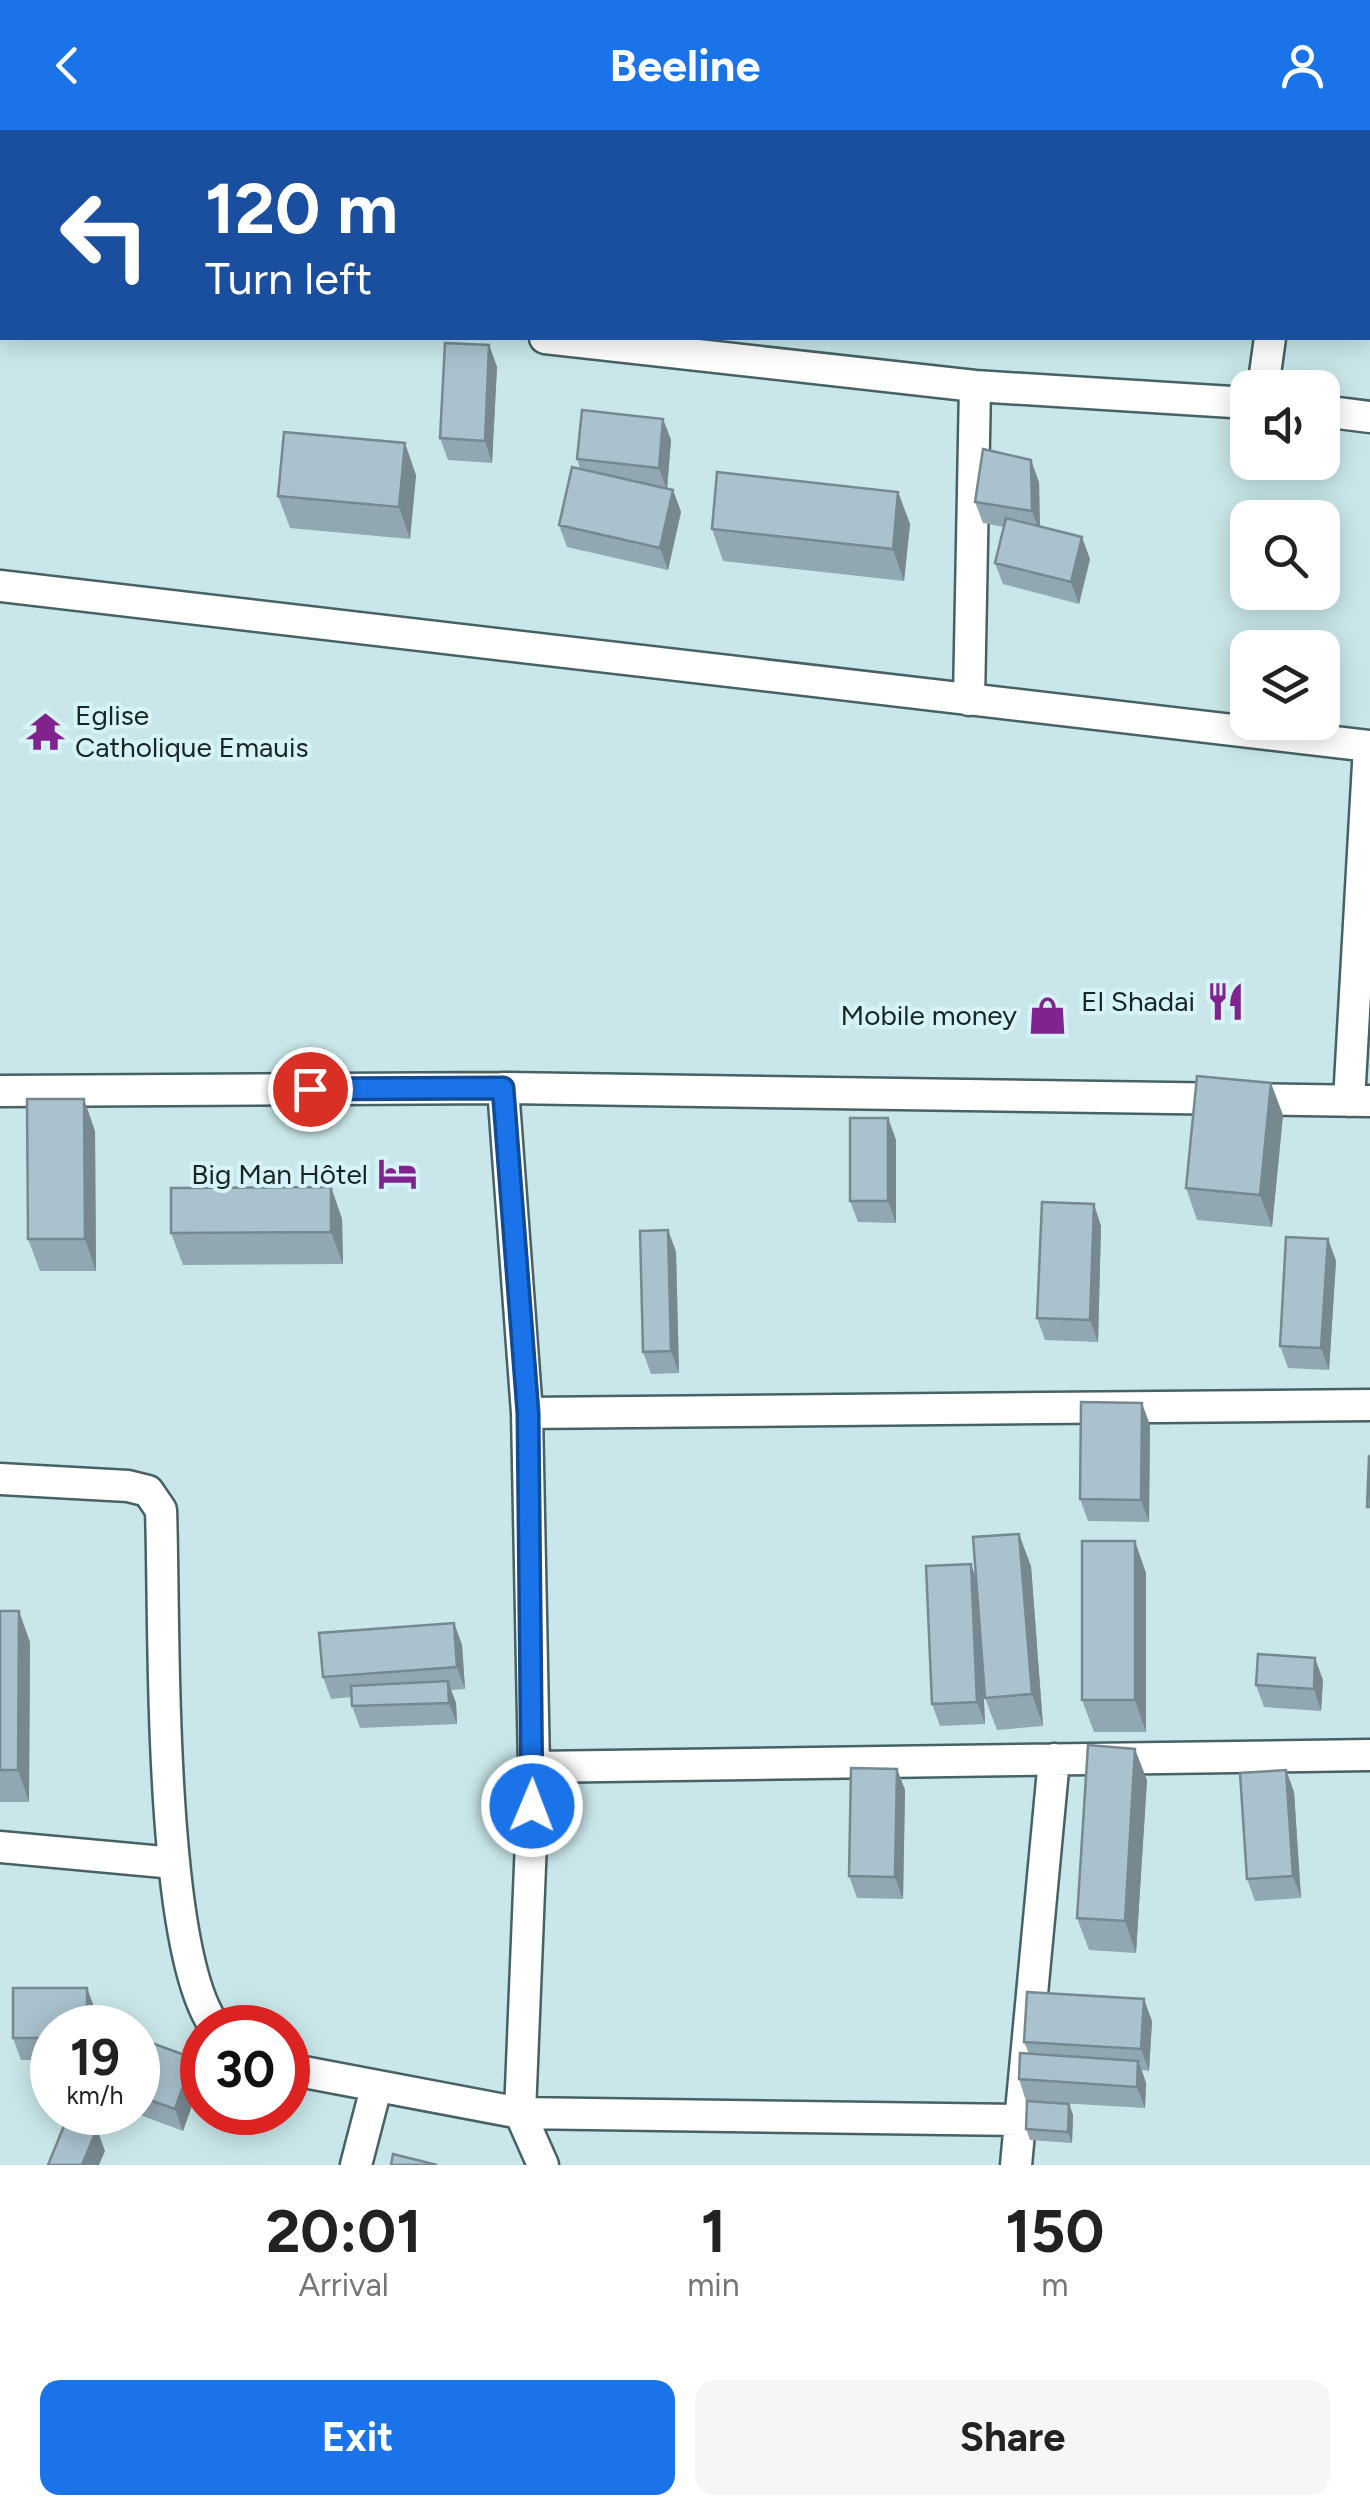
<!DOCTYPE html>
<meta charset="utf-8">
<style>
body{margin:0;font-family:Figtree,sans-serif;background:#f6f6f6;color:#222;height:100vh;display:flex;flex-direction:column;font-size:38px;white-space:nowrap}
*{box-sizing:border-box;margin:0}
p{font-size:32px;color:#767676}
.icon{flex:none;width:55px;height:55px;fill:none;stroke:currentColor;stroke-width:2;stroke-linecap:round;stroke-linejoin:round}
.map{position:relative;height:2035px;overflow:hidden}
.details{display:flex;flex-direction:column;background:#fff;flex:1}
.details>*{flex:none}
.guide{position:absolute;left:0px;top:0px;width:1370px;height:210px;box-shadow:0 5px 25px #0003;background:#1a4fa0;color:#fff;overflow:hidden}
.fabs{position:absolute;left:1230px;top:240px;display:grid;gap:20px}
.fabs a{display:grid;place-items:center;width:110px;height:110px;border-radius:20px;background:#fff;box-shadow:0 5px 25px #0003;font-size:50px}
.speed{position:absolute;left:30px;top:1875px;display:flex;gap:20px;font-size:50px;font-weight:700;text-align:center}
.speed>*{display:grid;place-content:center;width:130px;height:130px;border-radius:50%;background:#fff;box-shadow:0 5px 25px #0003;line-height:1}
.speed small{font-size:25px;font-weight:400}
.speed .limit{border:15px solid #d22;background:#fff;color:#111}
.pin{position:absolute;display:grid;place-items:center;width:85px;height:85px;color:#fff;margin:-42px;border:5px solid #fff;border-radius:50%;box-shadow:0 2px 10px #0007}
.me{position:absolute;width:110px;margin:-55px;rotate:1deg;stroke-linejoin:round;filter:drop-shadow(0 0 8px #0008)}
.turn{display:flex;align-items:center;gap:35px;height:210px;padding:0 40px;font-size:45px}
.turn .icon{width:130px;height:130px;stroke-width:2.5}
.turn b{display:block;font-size:70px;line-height:85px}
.eta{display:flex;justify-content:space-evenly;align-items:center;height:170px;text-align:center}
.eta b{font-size:60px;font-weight:700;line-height:70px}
.action{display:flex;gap:20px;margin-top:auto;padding:20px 40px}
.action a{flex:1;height:115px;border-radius:20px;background:#1a73e8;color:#fff;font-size:40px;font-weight:700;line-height:115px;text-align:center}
.action a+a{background:#f6f6f6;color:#222}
header{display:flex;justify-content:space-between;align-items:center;height:130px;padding:0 40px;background:#1a73e8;color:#fff;font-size:45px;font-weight:700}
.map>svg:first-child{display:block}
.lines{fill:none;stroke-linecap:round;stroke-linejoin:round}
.street-casing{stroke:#476164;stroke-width:35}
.street{stroke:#fff;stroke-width:30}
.wall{fill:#91a7b1}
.shaded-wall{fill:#768890}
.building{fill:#a9c2ce;stroke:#768890;stroke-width:2.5}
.route-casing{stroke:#114b97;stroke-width:25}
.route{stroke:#1a73e8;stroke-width:18}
.labels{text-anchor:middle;stroke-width:8;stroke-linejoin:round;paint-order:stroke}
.poi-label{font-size:28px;fill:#182425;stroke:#d6f4f8;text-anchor:end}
</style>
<header><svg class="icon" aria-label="back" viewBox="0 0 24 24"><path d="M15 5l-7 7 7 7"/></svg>Beeline<svg class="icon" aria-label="person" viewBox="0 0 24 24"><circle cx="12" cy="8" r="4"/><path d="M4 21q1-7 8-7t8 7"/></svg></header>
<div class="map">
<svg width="1370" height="2035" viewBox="0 0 1370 2035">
<rect width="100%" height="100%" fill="#c9e7ea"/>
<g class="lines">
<defs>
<path id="street" d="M1298 2 1299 0
M0 152H2
M545 208 975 256 1248 273
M1263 258 1270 208
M1322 281 1370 287
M0 456 1370 616
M969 570 975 256
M503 958 527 1283 534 1637 520 1983 543 2035
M0 961 503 958 1370 971
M1349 971 1369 616
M527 1283 1370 1275
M0 1349 128 1356 148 1361 161 1380C165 1489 157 1821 216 1898
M534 1637 1370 1625
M0 1717 174 1733
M288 1939 520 1983 1018 1990
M356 2035 376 1958
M1016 2035 1054 1629"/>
</defs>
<use href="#street" class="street-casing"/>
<use href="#street" class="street"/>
</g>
<path class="wall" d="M489 215 497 237 492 333 448 330 440 308Z
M663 289 671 310 667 359 673 360 681 382 668 440 567 417 559 395 580 339 577 329Z
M416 345 410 409 290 398 278 366Z
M1039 352 1040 396 1090 429 1079 474 1003 454 995 433 1004 397 983 393 975 372Z
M898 362 910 394 904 451 723 431 712 399Z
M1283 985 1272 1097 1197 1090 1186 1058Z
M888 988 896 1010V1093L858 1092 850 1071Z
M95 1001 96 1141H40L28 1109Z
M331 1057 342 1089 343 1134 183 1135 171 1103Z
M1101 1096 1098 1212 1045 1210 1037 1188Z
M668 1100 676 1122 679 1243 651 1244 643 1222Z
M1328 1109 1336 1131 1329 1240 1288 1238 1280 1216Z
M1150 1295 1149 1392 1088 1391 1080 1369Z
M1031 1436 1043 1596 997 1600 985 1568 982 1525 985 1594 940 1596 932 1574Z
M1146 1443V1602H1094L1082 1570Z
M0 1481 30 1512 29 1672H0Z
M454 1493 462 1515 465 1559 451 1560 456 1573 457 1594 360 1598 352 1576V1567L331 1569 323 1547Z
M1323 1550 1321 1581 1264 1577 1256 1555Z
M897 1639 905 1660 903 1769 857 1768 849 1746Z
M1286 1640 1294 1662 1301 1768 1255 1771 1247 1749Z
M1147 1650 1136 1823 1089 1820 1077 1788Z
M87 1858 95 1880V1898H52V1930H21L13 1908Z
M1152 1891 1149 1941 1142 1940 1146 1953 1145 1978 1026 1971 1019 1949 1029 1924 1024 1912Z
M138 1908 201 1950 183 2001 132 1982H138Z
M1069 1974 1073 1985 1072 2013 1030 2010 1026 1999Z"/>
<path class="shaded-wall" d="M723 0H738V2H723Z
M1072 0H1086V2H1071Z
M489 215 497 237 492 333 485 311Z
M663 289 671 310 667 360 659 338Z
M405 313 416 345 410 409 399 377Z
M1031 330 1039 352 1040 403 1032 381Z
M673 360 681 382 668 440 660 418Z
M898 362 910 394 904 451 893 419Z
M1082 407 1090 429 1079 474 1071 452Z
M1271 953 1283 985 1272 1097 1260 1065Z
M84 969 95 1001 96 1141 85 1109Z
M888 988 896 1010V1093L888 1071Z
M331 1057 342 1089 343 1134 331 1102Z
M1094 1074 1101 1096 1098 1212 1090 1190Z
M668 1100 676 1122 679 1243 671 1221Z
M1328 1109 1336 1131 1329 1240 1321 1218Z
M1142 1273 1150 1295 1149 1392 1141 1370Z
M1019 1404 1031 1436 1043 1596 1032 1564Z
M1135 1411 1146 1443V1602L1135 1570Z
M971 1434 979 1456 985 1594 977 1572Z
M19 1481 30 1512 29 1672 18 1640Z
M454 1493 462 1515 465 1559 457 1537Z
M1315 1528 1323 1550 1321 1581 1314 1559Z
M448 1551 456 1573 457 1594 449 1573Z
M1135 1619 1147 1650 1136 1823 1125 1791Z
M897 1639 905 1660 903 1769 895 1747Z
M1286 1640 1294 1662 1301 1768 1293 1746Z
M87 1858 95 1880V1898H87Z
M1144 1869 1152 1891 1149 1941 1141 1919Z
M193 1928 201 1950 183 2001 175 1979Z
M1138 1931 1146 1953 1145 1978 1137 1957Z
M1069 1974 1073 1985 1072 2013 1068 2002Z
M97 1999 105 2021 99 2035H82Z"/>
<path class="building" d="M161 0H186L209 2H161Z
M429 0H469V2H429Z
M638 0H723V2H638Z
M899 0H1000V2H899Z
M1013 0H1072L1071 2H1012Z
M445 213 489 215 485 311 440 308Z
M582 280 663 289 659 338 577 329Z
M284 302 405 313 399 377 278 366Z
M983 319 1031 330 1032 381 975 372Z
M572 337 673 360 660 418 559 395Z
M717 342 898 362 893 419 712 399Z
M1006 388 1082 407 1071 452 995 433Z
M1197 946 1271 953 1260 1065 1186 1058Z
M27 969H84L85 1109H28Z
M850 988H888V1071H850Z
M331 1057V1102L171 1103V1058Z
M1042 1072 1094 1074 1090 1190 1037 1188Z
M668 1100 671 1221 643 1222 640 1101Z
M1286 1107 1328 1109 1321 1218 1280 1216Z
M1081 1272 1142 1273 1141 1370 1080 1369Z
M1369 1327 1370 1328V1377H1367Z
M1019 1404 1032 1564 985 1568 973 1407Z
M1082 1411H1135V1570H1082Z
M971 1434 977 1572 932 1574 926 1436Z
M0 1481H19L18 1640H0Z
M454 1493 457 1537 323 1547 319 1503Z
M1258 1524 1315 1528 1314 1559 1256 1555Z
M448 1551 449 1573 352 1576 351 1556Z
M1088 1615 1135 1619 1125 1791 1077 1788Z
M851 1638 897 1639 895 1747 849 1746Z
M1286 1640 1293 1746 1247 1749 1240 1643Z
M13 1858H87V1898H52V1908H13Z
M1027 1862 1144 1869 1141 1919 1024 1912Z
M138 1908 193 1928 175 1979 138 1966Z
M1020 1923 1138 1931 1137 1957 1019 1949Z
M1027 1971 1069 1974 1068 2002 1026 1999Z
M68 1986 97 1999 82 2035H48Z
M393 2024 437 2035H391Z"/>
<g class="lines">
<defs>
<path id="route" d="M310 959 503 958 528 1283 532 1676"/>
</defs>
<use href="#route" class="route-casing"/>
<use href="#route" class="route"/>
</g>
<defs>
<symbol id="temple-bare" viewBox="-9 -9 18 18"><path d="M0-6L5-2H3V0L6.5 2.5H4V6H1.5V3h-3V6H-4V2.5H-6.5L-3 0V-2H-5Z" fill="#80238f" stroke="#d6f4f8" stroke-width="2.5" paint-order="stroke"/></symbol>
<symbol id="restaurant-bare" viewBox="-9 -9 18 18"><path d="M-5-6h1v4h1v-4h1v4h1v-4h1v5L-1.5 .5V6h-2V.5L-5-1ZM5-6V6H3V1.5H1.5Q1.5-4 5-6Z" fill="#80238f" stroke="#d6f4f8" stroke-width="2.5" paint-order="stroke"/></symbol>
<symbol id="shop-bare" viewBox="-9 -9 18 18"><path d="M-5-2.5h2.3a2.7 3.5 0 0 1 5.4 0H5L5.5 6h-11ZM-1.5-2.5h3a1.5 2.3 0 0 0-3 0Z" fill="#80238f" stroke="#d6f4f8" stroke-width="2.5" paint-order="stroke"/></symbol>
<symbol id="hotel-bare" viewBox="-9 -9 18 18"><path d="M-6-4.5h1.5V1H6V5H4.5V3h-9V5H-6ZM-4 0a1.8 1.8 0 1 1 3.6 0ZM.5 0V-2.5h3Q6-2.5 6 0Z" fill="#80238f" stroke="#d6f4f8" stroke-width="2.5" paint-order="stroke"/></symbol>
</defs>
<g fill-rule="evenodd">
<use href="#temple-bare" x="18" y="574" width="55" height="55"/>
<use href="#restaurant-bare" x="1198" y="844" width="55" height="55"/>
<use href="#shop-bare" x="1020" y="858" width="55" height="55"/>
<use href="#hotel-bare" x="370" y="1016" width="55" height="55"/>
</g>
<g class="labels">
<g class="poi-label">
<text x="75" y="595" text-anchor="start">Eglise<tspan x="75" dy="32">Catholique Emauis</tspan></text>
<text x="1195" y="881">El Shadai</text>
<text x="1017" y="895">Mobile money</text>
<text x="368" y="1054">Big Man Hôtel</text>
</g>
</g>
</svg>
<div class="fabs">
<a><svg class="icon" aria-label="sound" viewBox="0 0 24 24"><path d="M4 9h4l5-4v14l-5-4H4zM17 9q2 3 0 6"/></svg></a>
<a><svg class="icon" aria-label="search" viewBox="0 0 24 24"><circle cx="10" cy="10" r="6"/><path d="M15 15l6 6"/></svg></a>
<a><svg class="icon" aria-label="layers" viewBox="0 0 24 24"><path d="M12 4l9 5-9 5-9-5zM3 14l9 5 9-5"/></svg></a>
</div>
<div class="speed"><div>19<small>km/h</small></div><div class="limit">30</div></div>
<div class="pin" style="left:310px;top:959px;background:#d93025"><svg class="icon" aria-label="arrive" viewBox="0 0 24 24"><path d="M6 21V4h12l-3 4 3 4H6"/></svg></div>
<svg class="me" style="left:532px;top:1676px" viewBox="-20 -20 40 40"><circle r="17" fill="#1a73e8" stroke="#fff" stroke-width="3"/><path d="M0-11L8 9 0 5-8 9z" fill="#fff"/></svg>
<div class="guide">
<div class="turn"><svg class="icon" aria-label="left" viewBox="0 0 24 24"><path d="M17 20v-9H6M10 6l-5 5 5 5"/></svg><div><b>120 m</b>Turn left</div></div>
</div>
</div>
<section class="details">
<div class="eta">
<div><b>20:01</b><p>Arrival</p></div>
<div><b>1</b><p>min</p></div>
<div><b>150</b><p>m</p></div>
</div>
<div class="action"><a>Exit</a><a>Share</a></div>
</section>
